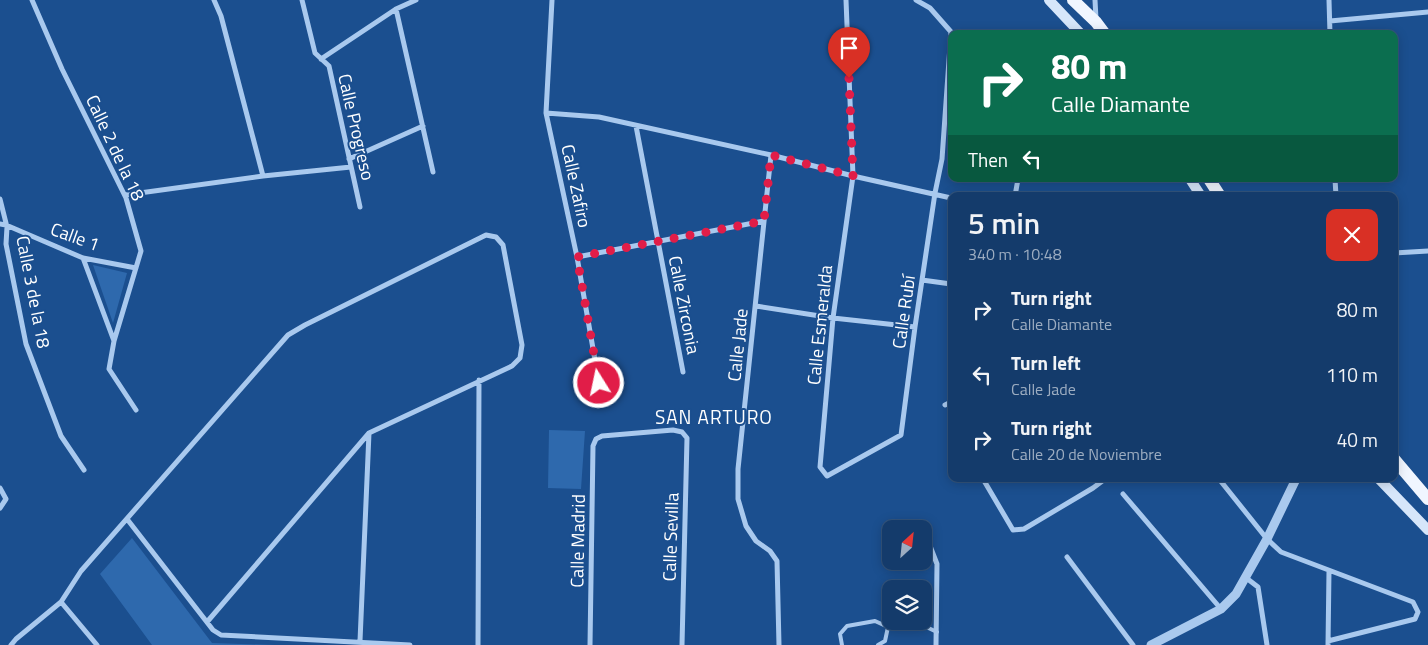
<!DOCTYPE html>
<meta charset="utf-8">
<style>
body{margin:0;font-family:"Titillium Web",sans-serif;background:#214673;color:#f1f3f6;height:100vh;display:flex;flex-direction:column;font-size:19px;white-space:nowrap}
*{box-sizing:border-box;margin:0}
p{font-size:16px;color:#9dadc1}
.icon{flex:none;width:28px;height:28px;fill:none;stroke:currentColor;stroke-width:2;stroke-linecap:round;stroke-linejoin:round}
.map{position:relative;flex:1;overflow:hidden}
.details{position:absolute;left:948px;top:192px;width:450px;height:290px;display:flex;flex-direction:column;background:#143b6b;border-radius:10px;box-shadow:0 2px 12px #0003,0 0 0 1px #33557e}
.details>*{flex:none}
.banner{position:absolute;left:948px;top:30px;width:450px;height:152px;border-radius:10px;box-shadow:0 2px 12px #0003,0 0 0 1px #33557e;background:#0b6e4f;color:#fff;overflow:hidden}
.needle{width:32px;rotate:27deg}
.fabs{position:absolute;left:882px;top:520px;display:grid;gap:10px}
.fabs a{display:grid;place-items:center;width:50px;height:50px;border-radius:10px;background:#143b6b;box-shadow:0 2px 12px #0003,0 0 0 1px #33557e;font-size:25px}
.pin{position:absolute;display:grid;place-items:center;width:42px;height:42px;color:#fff;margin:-51px -21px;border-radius:50% 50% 50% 0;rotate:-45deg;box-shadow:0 0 5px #0007}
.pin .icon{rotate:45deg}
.me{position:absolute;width:55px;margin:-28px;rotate:350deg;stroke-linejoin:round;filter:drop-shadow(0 0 4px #0008)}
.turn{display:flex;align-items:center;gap:18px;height:105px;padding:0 20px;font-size:22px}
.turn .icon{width:65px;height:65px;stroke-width:2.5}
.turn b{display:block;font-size:35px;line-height:42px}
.then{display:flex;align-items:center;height:48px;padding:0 20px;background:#0003;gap:10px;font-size:19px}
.round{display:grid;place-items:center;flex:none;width:52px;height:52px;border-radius:10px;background:#214673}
.headline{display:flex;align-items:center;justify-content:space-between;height:85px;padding:0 20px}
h1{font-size:30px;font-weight:600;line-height:38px}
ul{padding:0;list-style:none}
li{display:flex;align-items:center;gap:15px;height:65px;padding:0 20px}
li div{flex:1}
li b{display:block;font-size:19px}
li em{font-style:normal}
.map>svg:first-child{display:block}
.green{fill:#2e69ad}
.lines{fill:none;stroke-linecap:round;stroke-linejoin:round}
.service{stroke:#a9c9ee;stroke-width:4}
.minor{stroke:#a9c9ee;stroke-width:5}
.tertiary{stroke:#a9c9ee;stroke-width:9}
.secondary{stroke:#d6e6fa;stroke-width:10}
.primary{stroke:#f0f6ff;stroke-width:12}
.route{stroke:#e11d48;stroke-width:9;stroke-dasharray:0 16.2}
.labels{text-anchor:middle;stroke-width:4;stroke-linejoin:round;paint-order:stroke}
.street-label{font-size:18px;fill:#fff;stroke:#1b4f8f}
.neighbourhood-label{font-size:19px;letter-spacing:1px;fill:#fff;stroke:#1b4f8f}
</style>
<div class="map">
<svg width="1428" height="645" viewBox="0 0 1428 645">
<rect width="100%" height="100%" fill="#1b4f8f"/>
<path class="green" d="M93 265 127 273 113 323Z
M549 430 585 431 581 489 548 488Z
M132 538 212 643 275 645H152L100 574Z"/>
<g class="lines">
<path class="service" d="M842 645 840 634 847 626 875 621 888 627 922 625 937 632
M878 645 885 641 888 627"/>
<path class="minor" d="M32 0 62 69 126 198 141 251 114 341 109 369 136 410
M214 0 221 16 263 176
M302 0 315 53 329 66 360 207
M552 0 546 113 577 257 599 383
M846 0 853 176 833 318 820 467 827 476 901 435 915 327 935 193 942 159 951 32
M916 0 930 8 952 33
M1095 0 1096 19
M1329 0 1330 34
M396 9 433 172
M1330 21 1428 12
M321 59 396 9 416 0
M546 113 599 117 771 155 853 176 951 198
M636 126 683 372
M771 155 738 469V499L746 526 756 541 770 551 777 561 779 645
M349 159 423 126
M1335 179 1336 196
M125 195 263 176 351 167
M1015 196 1018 179
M0 199 7 227 6 244 26 344 61 436 84 470
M0 224 6 225 83 258 136 268
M1394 253 1428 251
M577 257 764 221
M83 258 114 341
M922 280 951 284
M756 306 833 318 915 327
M945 405 951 402
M983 479 1013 530 1024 529 1093 488 1105 479
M1219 479 1267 539 1281 552 1413 602 1418 612 1415 619 1328 641
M0 488 6 499 0 508
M1123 494 1221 609
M127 519 213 630 221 635 410 645
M925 533 937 564 936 645
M1067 557 1133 645
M1245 577 1258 587 1267 645
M61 602 97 645
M360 641 369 433
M11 645 16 639 61 602 81 571 288 335 305 325 486 235 496 237 503 245 522 345 520 358 512 366 369 433 207 622
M478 645 479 380
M590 645 593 446 596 439 602 436 673 430 682 432 687 438 682 645
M1328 645 1329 571"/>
<path class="tertiary" d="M1151 645 1221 609 1236 594 1267 539 1296 479"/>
<path class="secondary" d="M1049 0 1081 34
M1190 179 1201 196
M1379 479 1428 530"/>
<path class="primary" d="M1073 0 1096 22 1105 34
M1209 179 1220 196
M1394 459 1428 499"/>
</g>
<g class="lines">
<path class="route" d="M599 383 577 257 764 221 771 155 853 176 849 78"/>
</g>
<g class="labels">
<g class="street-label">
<text transform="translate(356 127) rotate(77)" y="6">Calle Progreso</text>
<text transform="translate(115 148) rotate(65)" y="6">Calle 2 de la 18</text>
<text transform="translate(576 186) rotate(78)" y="6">Calle Zafiro</text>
<text transform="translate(75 237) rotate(20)" y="6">Calle 1</text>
<text transform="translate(33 292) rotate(79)" y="6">Calle 3 de la 18</text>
<text transform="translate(684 305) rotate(79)" y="6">Calle Zirconia</text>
<text transform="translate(904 312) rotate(-82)" y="6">Calle Rubí</text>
<text transform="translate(820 325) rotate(-84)" y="6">Calle Esmeralda</text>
<text transform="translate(738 345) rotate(-84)" y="6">Calle Jade</text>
<text transform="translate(671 537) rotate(-88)" y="6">Calle Sevilla</text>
<text transform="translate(578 541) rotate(-89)" y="6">Calle Madrid</text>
</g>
<g class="neighbourhood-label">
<text x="714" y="424">SAN ARTURO</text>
</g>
</g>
</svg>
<div class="fabs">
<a><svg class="needle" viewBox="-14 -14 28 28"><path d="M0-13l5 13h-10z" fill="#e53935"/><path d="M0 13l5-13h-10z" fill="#9dadc1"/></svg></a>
<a><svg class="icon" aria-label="layers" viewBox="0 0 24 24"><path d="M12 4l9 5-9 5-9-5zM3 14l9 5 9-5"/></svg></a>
</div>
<div class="pin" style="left:849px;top:78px;background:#d93025"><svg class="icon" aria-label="arrive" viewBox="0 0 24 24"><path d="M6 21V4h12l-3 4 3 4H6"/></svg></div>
<svg class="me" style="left:599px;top:383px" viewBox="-20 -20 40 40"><circle r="17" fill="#e11d48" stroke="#fff" stroke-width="3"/><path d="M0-11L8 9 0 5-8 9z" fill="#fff"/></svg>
<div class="banner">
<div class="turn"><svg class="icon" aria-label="right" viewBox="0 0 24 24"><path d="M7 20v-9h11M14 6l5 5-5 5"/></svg><div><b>80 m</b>Calle Diamante</div></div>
<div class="then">Then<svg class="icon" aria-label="left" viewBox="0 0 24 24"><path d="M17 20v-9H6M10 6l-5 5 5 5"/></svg></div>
</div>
<section class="details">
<div class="headline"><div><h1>5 min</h1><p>340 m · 10:48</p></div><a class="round" style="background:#d93025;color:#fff"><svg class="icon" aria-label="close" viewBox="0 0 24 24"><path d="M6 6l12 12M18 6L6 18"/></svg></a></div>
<ul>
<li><svg class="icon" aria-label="right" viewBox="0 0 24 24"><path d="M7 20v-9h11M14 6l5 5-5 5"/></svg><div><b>Turn right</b><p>Calle Diamante</p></div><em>80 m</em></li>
<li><svg class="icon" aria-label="left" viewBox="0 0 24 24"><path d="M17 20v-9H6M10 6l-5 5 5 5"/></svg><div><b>Turn left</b><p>Calle Jade</p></div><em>110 m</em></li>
<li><svg class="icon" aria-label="right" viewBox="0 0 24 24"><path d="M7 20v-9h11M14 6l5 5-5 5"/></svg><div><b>Turn right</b><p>Calle 20 de Noviembre</p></div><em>40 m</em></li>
</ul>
</section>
</div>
